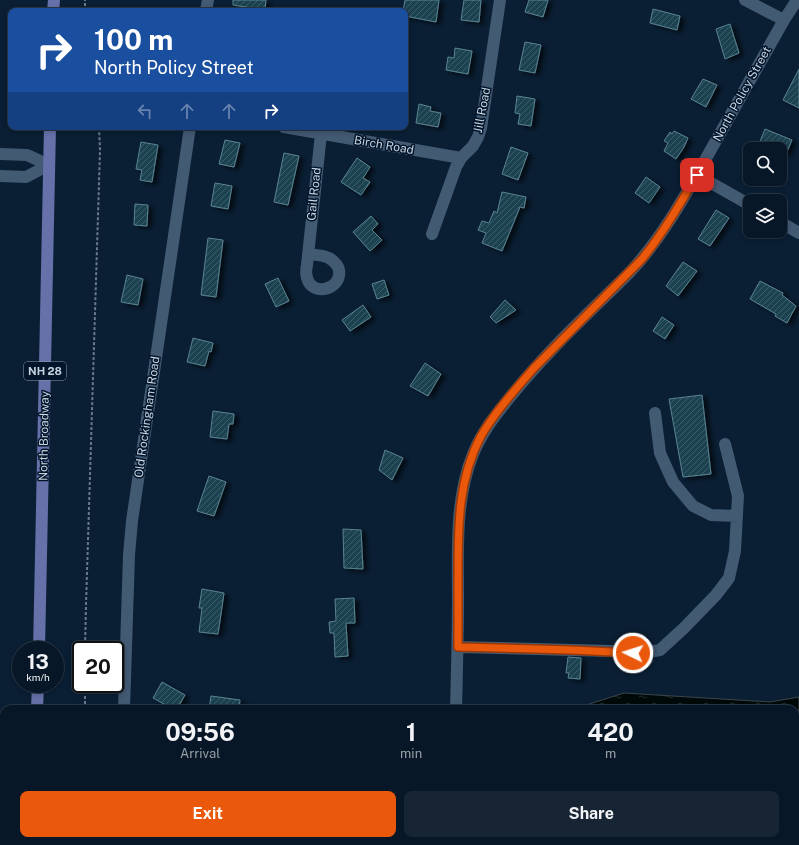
<!DOCTYPE html>
<style>
body{margin:0;font-family:"Public Sans",sans-serif;background:#162433;color:#f1f3f6;height:100vh;display:flex;flex-direction:column;font-size:15px;white-space:nowrap}
*{box-sizing:border-box;margin:0}
p{font-size:13px;color:#989fa7}
.icon{flex:none;width:22px;height:22px;fill:none;stroke:currentColor;stroke-width:2;stroke-linecap:round;stroke-linejoin:round}
.map{position:relative;flex:1;overflow:hidden}
.sheet{position:absolute;left:0px;top:705px;width:799px;height:140px;display:flex;flex-direction:column;background:#081727;border-radius:12px 12px 0 0;box-shadow:0 2px 6px #0003,0 0 0 1px #293644}
.sheet>*{flex:none}
.banner{position:absolute;left:8px;top:8px;width:400px;height:122px;border-radius:8px;box-shadow:0 2px 6px #0003,0 0 0 1px #293644;background:#1a4fa0;color:#fff;overflow:hidden}
.controls{position:absolute;left:743px;top:142px;display:grid;gap:8px}
.controls a{display:grid;place-items:center;width:44px;height:44px;border-radius:8px;background:#081727;box-shadow:0 2px 6px #0003,0 0 0 1px #293644;font-size:20px}
.speed{position:absolute;left:12px;top:641px;display:flex;gap:8px;font-size:20px;font-weight:700;text-align:center}
.speed>*{display:grid;place-content:center;width:52px;height:52px;border-radius:50%;background:#081727;box-shadow:0 2px 6px #0003,0 0 0 1px #293644;line-height:1}
.speed small{font-size:10px;font-weight:400}
.speed .limit{border:2px solid #111;border-radius:6px;background:#fff;color:#111}
.pin{position:absolute;display:grid;place-items:center;width:34px;height:34px;color:#fff;margin:-17px;border-radius:8px;box-shadow:0 2px 6px #0006}
.me{position:absolute;width:44px;margin:-22px;rotate:274deg;stroke-linejoin:round;filter:drop-shadow(0 0 3px #0008)}
.turn{display:flex;align-items:center;gap:14px;height:84px;padding:0 20px;font-size:18px}
.turn .icon{width:52px;height:52px;stroke-width:2.5}
.turn b{display:block;font-size:28px;line-height:34px}
.lanes{display:flex;align-items:center;height:38px;padding:0 20px;background:#0003;justify-content:center;gap:20px;direction:ltr}
.lanes .off{opacity:.35}
.eta{display:flex;justify-content:space-evenly;align-items:center;height:68px;text-align:center}
.eta b{font-size:24px;font-weight:700;line-height:28px}
.cta{display:flex;gap:8px;margin-top:auto;padding:8px 20px}
.cta a{flex:1;height:46px;border-radius:8px;background:#ea580c;color:#fff;font-size:16px;font-weight:700;line-height:46px;text-align:center}
.cta a+a{background:#162433;color:#f1f3f6}
.map>svg:first-child{display:block}
.water{fill:url(#water-ripples);stroke:#3c464a}
.building{fill:url(#building-hatch);stroke:#5a8391;filter:url(#shadow)}
.lines{fill:none;stroke-linecap:round;stroke-linejoin:round}
.path{stroke:#6a7a8c;stroke-width:2;stroke-dasharray:3 2;stroke-linecap:butt}
.minor{stroke:#435a73;stroke-width:12}
.major{stroke:#6671a9;stroke-width:12}
.route-casing{stroke:#983908;stroke-width:10}
.route{stroke:#ea580c;stroke-width:7}
.labels{text-anchor:middle;stroke-width:3;stroke-linejoin:round;paint-order:stroke}
.shield{fill:#02152a;stroke:#8c9bab;stroke-width:1}
.shield-label{font-size:11px;font-weight:bold;fill:#c7d4e2}
.street-label{font-size:12px;fill:#c7d4e2;stroke:#02152a}
</style>
<div class="map">
<svg width="799" height="845" viewBox="0 0 799 845">
<defs>
<pattern id="water-ripples" width="26" height="14" patternUnits="userSpaceOnUse"><rect width="26" height="14" fill="#000909"/><path d="M2 4q2-2 4 0t4 0M15 11q2-2 4 0t4 0" fill="none" stroke="#242c2d"/></pattern>
<pattern id="building-hatch" width="6" height="6" patternUnits="userSpaceOnUse"><rect width="6" height="6" fill="#1b4350"/><path d="M-1 1l2-2M0 6l6-6M5 7l2-2" fill="none" stroke="#3b5d69"/></pattern>
<filter id="shadow"><feDropShadow dx="4.5" dy="2.5" stdDeviation="2" flood-color="#0009"/></filter>
</defs>
<rect width="100%" height="100%" fill="#0a1f34"/>
<path class="water" d="M624 693 770 702 799 697V845H472L474 841H795V709H577L580 707Z"/>
<path class="building" d="M233 0H266L265 10 233 5Z
M405 0H439L436 22 405 16V11H403Z
M464 0H481L479 22 461 20Z
M529 0H548L543 17 525 12Z
M653 9 680 16 677 30 650 23Z
M730 24 739 53 725 59 716 29Z
M525 42 541 45 535 73 519 70Z
M455 48 472 51 468 74 446 70 448 57 454 58Z
M799 69V108L783 100Z
M703 79 717 85 706 107 691 99Z
M517 96 535 99 531 126 518 124 520 114 515 113Z
M419 104 431 107 430 111 441 113 438 127 416 123Z
M765 129 792 140 786 154 780 151V149H757Z
M674 131 688 138 684 147 676 159 664 151 668 143 664 141 670 132 672 134Z
M225 140 240 143 234 167 219 164Z
M141 142 158 145 152 182 140 180 142 170 136 169Z
M511 147 528 153 518 180 502 174Z
M284 153 299 156 288 205 274 202Z
M357 158 370 167 363 178 370 182 361 195 341 182Z
M646 177 660 187 649 203 635 193Z
M215 183 232 186 228 209 211 206Z
M502 192 526 197 524 208 520 207 502 251 482 243 486 233 478 230 482 221 489 223 494 211 497 213Z
M135 204 148 205 147 226 134 225Z
M716 210 729 218 710 246 698 239Z
M371 216 378 224 372 230 382 240 370 251 353 232Z
M208 238 223 240 216 297 201 295Z
M683 262 697 271 678 296 666 286Z
M127 275 143 279 138 305 121 302Z
M278 278 289 301 276 307 265 284Z
M384 280 389 295 377 299 372 284Z
M760 281 783 293 782 295 796 306 787 323 775 316 776 314 750 299Z
M505 300 516 310 496 323 490 317Z
M363 305 371 317 350 331 342 320Z
M662 317 674 325 665 339 653 331Z
M193 338 213 343 211 352 209 351 205 366 187 362Z
M425 363 441 374 428 396 410 386Z
M702 395 711 474 683 477 669 399Z
M213 411 234 414 233 424H229L227 439 210 437Z
M385 450 403 458 392 480 379 470Z
M209 476 226 482 214 516 197 511Z
M343 529 361 530 363 569 344 568Z
M202 589 224 593 218 634 199 632 202 608H199Z
M354 598 355 623H346L348 656 335 657 334 633H330L329 622 336 621 335 599Z
M568 657 581 658 580 679 568 678 569 673H566Z
M162 682 185 695 177 709H173L153 698Z
M211 696 240 700 239 709H209Z"/>
<g class="lines">
<path class="path" d="M85 11V0
M85 650 86 605 100 150 99 127
M85 709V684
M84 845V841"/>
<path class="minor" d="M745 0 784 20
M206 11 208 0
M284 127 461 158
M0 154 27 155 49 165
M697 175 750 205
M0 176 26 177 49 165
M780 222 799 233
M432 234 456 167 461 158 473 146 478 137 481 128 500 0
M308 254C315 255 323 255 329 258 334 261 338 265 339 270 342 290 312 297 307 278 306 274 306 269 307 265L321 134
M655 413 660 453 673 482 693 506 711 515 737 516
M458 647 611 651 643 653 660 650 684 628 716 595 729 578 735 551 738 496 725 444
M124 709 129 555 132 521 190 127
M456 709C457 672 458 635 458 597 458 549 455 499 473 454 482 432 496 414 511 396 547 351 590 312 630 272 663 237 686 194 709 153 734 108 759 64 784 20L797 0
M0 736 4 737
M120 845V841
M284 845V841
M449 845V841"/>
<path class="major" d="M53 11 54 0
M39 650 50 127
M37 709 38 684
M32 845V841"/>
</g>
<g class="lines">
<defs>
<path id="route" d="M633 653 572 650 458 647C458 623 458 598 458 574 458 527 458 479 481 436 495 412 515 390 534 368L642 259C663 233 680 204 697 175"/>
</defs>
<use href="#route" class="route-casing"/>
<use href="#route" class="route"/>
</g>
<g class="labels">
<rect class="shield" x="24" y="362" width="42" height="18" rx="3"/>
<g class="shield-label">
<text x="45" y="375">NH 28</text>
</g>
<g class="street-label">
<text transform="translate(742 94) rotate(-61)" y="4">North Policy Street</text>
<text transform="translate(482 110) rotate(-79)" y="4">Jill Road</text>
<text transform="translate(384 145) rotate(10)" y="4">Birch Road</text>
<text transform="translate(314 194) rotate(-84)" y="4">Gail Road</text>
<text transform="translate(147 417) rotate(-82)" y="4">Old Rockingham Road</text>
<text transform="translate(44 436) rotate(-89)" y="4">North Broadway</text>
</g>
</g>
</svg>
<div class="controls">
<a><svg class="icon" aria-label="search" viewBox="0 0 24 24"><circle cx="10" cy="10" r="6"/><path d="M15 15l6 6"/></svg></a>
<a><svg class="icon" aria-label="layers" viewBox="0 0 24 24"><path d="M12 4l9 5-9 5-9-5zM3 14l9 5 9-5"/></svg></a>
</div>
<div class="speed"><div>13<small>km/h</small></div><div class="limit">20</div></div>
<div class="pin" style="left:697px;top:175px;background:#d93025"><svg class="icon" aria-label="arrive" viewBox="0 0 24 24"><path d="M6 21V4h12l-3 4 3 4H6"/></svg></div>
<svg class="me" style="left:633px;top:653px" viewBox="-20 -20 40 40"><circle r="17" fill="#ea580c" stroke="#fff" stroke-width="3"/><path d="M0-11L8 9 0 5-8 9z" fill="#fff"/></svg>
<div class="banner">
<div class="turn"><svg class="icon" aria-label="right" viewBox="0 0 24 24"><path d="M7 20v-9h11M14 6l5 5-5 5"/></svg><div><b>100 m</b>North Policy Street</div></div>
<div class="lanes"><svg class="icon off" aria-label="left" viewBox="0 0 24 24"><path d="M17 20v-9H6M10 6l-5 5 5 5"/></svg><svg class="icon off" aria-label="ahead" viewBox="0 0 24 24"><path d="M12 20V5M6 11l6-6 6 6"/></svg><svg class="icon off" aria-label="ahead" viewBox="0 0 24 24"><path d="M12 20V5M6 11l6-6 6 6"/></svg><svg class="icon" aria-label="right" viewBox="0 0 24 24"><path d="M7 20v-9h11M14 6l5 5-5 5"/></svg></div>
</div>
<section class="sheet">
<div class="eta">
<div><b>09:56</b><p>Arrival</p></div>
<div><b>1</b><p>min</p></div>
<div><b>420</b><p>m</p></div>
</div>
<div class="cta"><a>Exit</a><a>Share</a></div>
</section>
</div>
